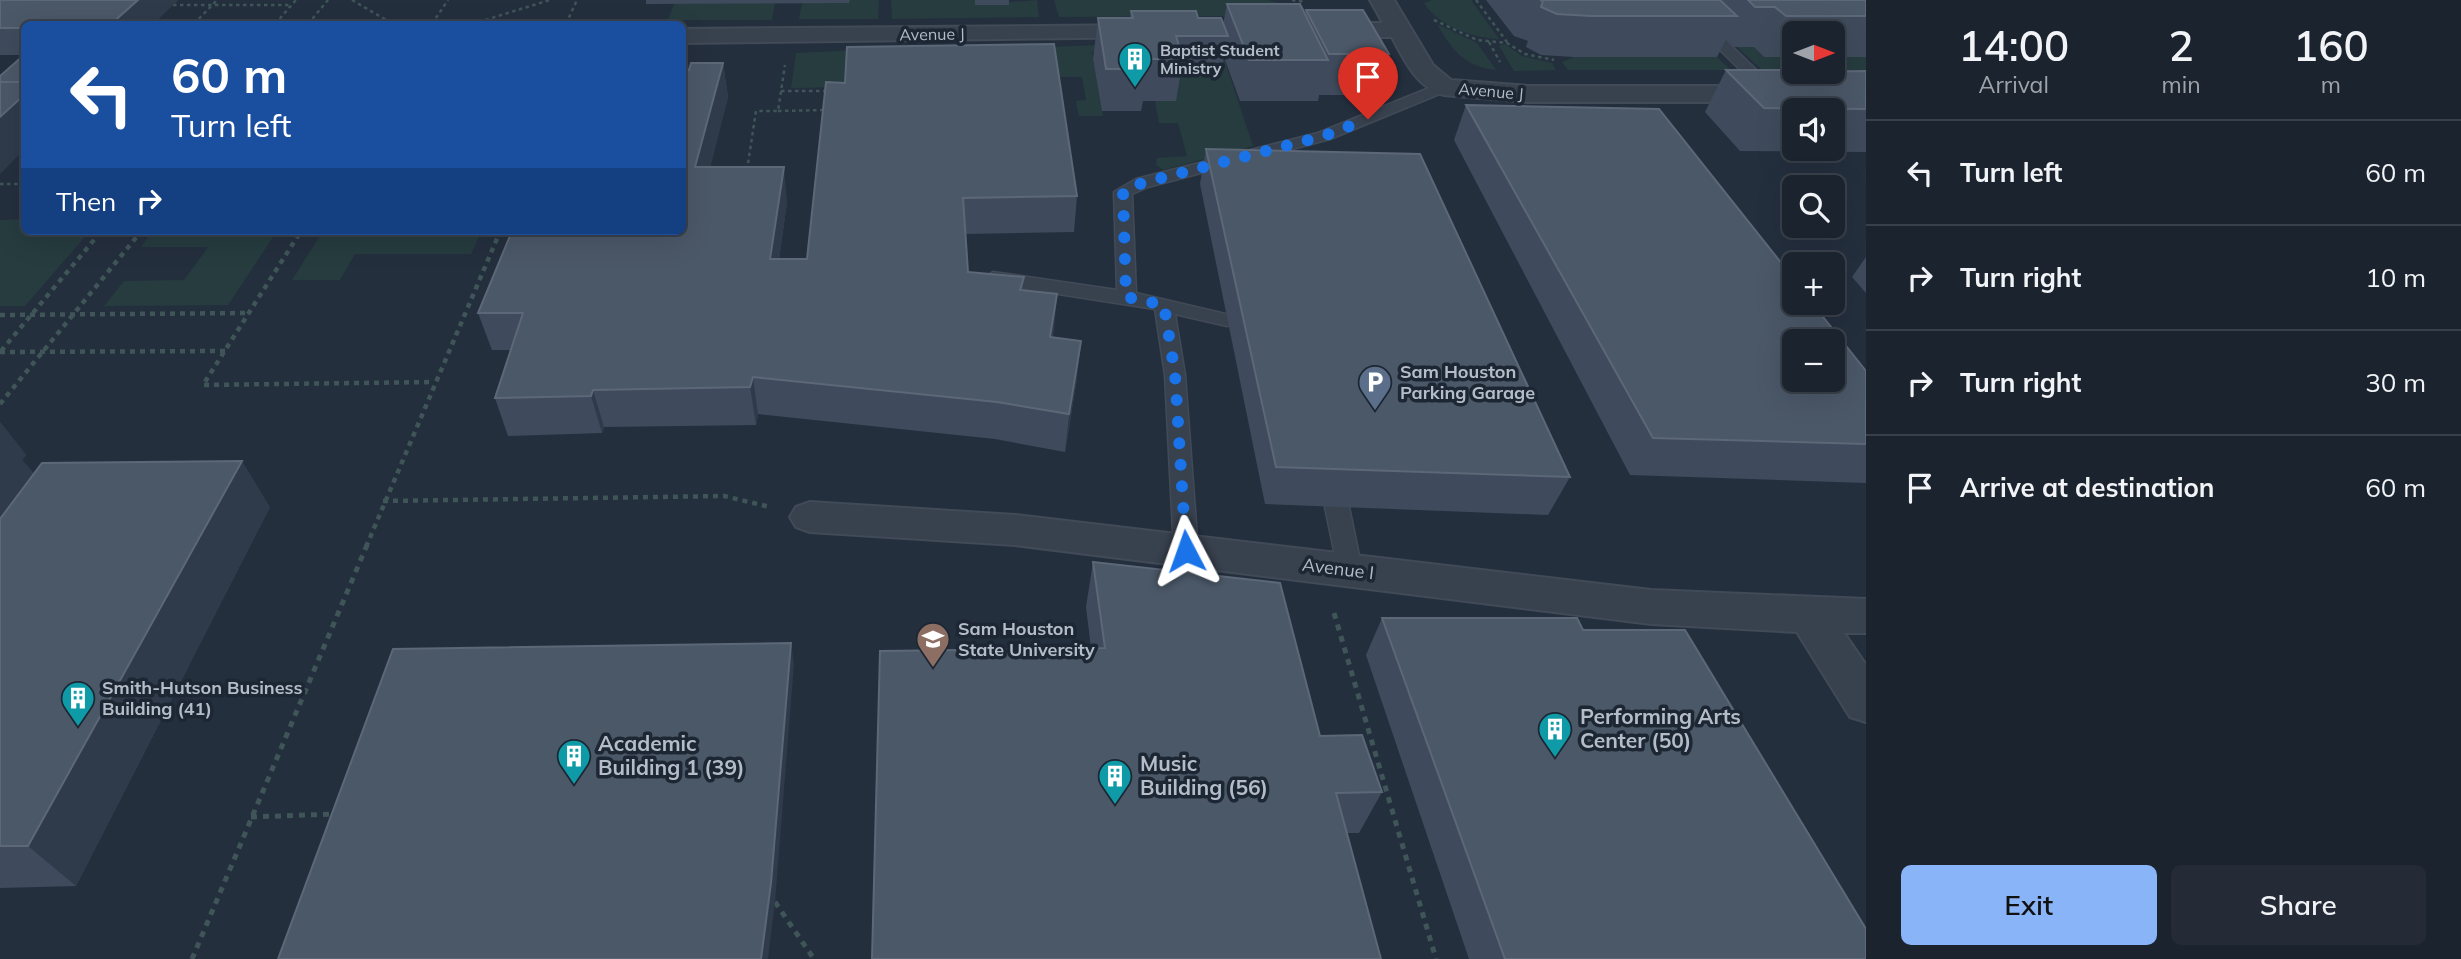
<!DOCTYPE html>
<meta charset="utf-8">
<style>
body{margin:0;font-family:Mulish,sans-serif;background:#242b36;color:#f1f3f6;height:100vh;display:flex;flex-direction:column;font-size:26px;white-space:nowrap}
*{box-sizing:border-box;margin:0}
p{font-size:23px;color:#a0a4aa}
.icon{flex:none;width:38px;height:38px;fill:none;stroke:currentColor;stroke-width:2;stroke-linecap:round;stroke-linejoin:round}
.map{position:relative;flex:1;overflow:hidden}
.sheet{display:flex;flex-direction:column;background:#1b232e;width:595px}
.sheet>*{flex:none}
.banner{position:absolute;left:21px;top:21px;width:665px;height:214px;border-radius:10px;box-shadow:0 7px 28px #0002,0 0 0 2px #39404a;background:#1a4fa0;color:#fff;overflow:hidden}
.needle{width:46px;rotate:90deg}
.fabs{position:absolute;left:1782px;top:21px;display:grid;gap:14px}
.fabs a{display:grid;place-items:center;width:63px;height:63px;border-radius:10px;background:#1b232e;box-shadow:0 7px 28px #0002,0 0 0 2px #39404a;font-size:35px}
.pin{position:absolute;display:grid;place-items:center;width:60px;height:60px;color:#fff;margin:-72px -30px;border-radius:50% 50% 50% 0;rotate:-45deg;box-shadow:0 0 7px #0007}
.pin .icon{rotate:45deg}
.me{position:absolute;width:77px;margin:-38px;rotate:356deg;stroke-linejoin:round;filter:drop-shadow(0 0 5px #0008)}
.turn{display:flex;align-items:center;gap:24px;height:147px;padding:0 35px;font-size:32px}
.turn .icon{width:91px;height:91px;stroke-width:2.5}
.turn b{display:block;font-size:49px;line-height:60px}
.then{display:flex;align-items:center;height:66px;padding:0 35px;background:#0003;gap:14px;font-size:26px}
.eta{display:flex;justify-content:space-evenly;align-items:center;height:119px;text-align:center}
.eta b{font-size:42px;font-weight:600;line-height:49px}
.button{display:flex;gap:14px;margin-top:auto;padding:14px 35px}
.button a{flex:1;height:80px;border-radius:10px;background:#8ab4f8;color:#111;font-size:28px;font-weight:600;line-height:80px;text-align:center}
.button a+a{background:#242b36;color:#f1f3f6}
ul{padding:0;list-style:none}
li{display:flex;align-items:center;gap:21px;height:105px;padding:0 35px;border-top:2px solid #39404a}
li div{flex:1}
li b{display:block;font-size:26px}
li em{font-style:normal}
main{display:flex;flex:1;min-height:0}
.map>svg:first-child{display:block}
.green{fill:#263c3f}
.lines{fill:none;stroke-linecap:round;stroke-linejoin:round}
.lane-casing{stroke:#414a57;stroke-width:3}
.street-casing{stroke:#414a57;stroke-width:4}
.path-far2{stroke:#3f5557;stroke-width:2.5;stroke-dasharray:3.5 3.5;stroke-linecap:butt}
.path-far1{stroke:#3f5557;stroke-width:4.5;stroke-dasharray:5 5;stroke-linecap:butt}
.path{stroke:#3f5557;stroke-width:5;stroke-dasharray:6 6;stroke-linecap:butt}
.lane{fill:#38414e;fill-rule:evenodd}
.street{fill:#38414e;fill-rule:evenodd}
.wall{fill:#3f4b5c;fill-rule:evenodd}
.shaded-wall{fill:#2f3b4b}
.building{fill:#4b5868;stroke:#5c6777;stroke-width:2;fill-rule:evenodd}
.route{stroke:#1a73e8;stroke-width:12;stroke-dasharray:0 21.6}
.labels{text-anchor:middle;stroke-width:7;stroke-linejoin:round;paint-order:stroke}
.far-street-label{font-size:16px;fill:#b4bcc9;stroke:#1d2633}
.far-poi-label{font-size:16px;font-weight:bold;fill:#b4bcc9;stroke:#1d2633;text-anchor:start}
.poi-label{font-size:18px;font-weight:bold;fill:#b4bcc9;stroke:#1d2633;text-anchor:start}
.street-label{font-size:18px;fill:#b4bcc9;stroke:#1d2633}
.near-poi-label{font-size:21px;font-weight:bold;fill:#b4bcc9;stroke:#1d2633;text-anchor:start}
</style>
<main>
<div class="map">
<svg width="1866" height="959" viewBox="0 0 1866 959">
<rect width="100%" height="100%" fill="#242f3e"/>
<path class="green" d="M850 0H879L878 19H799L802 3H849Z
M891 0H975V5L1037 0 1039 17 892 19Z
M1054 0H1268L1308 11 1297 16 1059 17Z
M1432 0H1471L1499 39C1473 38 1438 26 1424 3Z
M775 3 772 20H668L674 4Z
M1437 24 1477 43 1496 70C1465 67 1452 50 1437 24Z
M1505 44 1522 56 1552 63 1556 70 1514 71 1499 46Z
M1098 45 1100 51 1092 52 1103 116H1079L1076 101 1086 100 1082 77H1053L1048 47Z
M1220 46 1253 146 1163 170 1156 165 1157 158 1187 156 1178 123H1159L1155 101 1176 100 1169 77H1219Z
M1737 47H1754L1764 57H1794V70H1762Z
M881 49 848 87 791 88 796 53Z
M1574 57H1717L1731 70H1568L1562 62Z
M1832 57H1866V70H1832Z
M24 219V231H90L25 306H0V220Z
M153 231H277L228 305 104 306 124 281 184 280 208 247H141Z
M323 231H482L471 254H355L340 280H292Z"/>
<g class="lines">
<defs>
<path id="lane" d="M1669 0H1684L1776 89V95H1766Z
M1444 82 1449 84V90L1330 139 1148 187 1132 194 1136 293 1234 316 1237 320 1227 326 1175 314 1185 375 1198 551 1195 557 1186 560 1177 557 1174 551 1165 375 1155 309 993 284 984 278 993 272 1117 290 1114 192 1136 179 1318 133Z
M1337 498 1345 501 1349 507 1362 570 1359 577 1350 579 1341 577 1338 570 1325 507 1329 501Z"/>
<path id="street" d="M1370 0H1394L1433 65 1451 80 1528 86H1866V102H1528L1444 95C1417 88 1404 60 1392 37H1322L1313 35 1310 30 1313 25 1322 23H1383Z
M1150 25 1159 27 1162 32 1159 37 682 43V29Z
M810 502 1015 515 1651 590 1866 599V633H1844L1866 665V722L1850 717 1797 632 1651 624 1015 545 810 532 796 527 790 517 796 507Z"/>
</defs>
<use href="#lane" class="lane-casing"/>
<use href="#street" class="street-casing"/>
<path class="path-far2" d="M352 0 393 24
M1292 0 1305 2
M1476 0 1507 42
M173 5H292
M1434 20 1477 40 1507 43 1525 54 1554 60
M194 24 217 0
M275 24 296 0
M308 24 328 0
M432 24 448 0
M472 24 550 0
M566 24 577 0
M1489 42 1500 62
M781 91H829
M778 111 826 110
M747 170 756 111H778L785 65
M0 184H24
M499 233H515
M98 236 102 231
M137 236 141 231
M298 236 301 231
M498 236 500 231"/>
<path class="path-far1" d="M299 234 203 385 434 382
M0 315 248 313
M1 351 99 234
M0 352 225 351
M0 404 139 234
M383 501 724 496 770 507
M366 547 499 234"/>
<path class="path" d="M1334 613 1436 959
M251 817 335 814
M775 902 814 959
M192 959 367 545"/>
<use href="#lane" class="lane"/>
<use href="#street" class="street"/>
</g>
<path class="wall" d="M0 0H178L153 24H24V150V55H0Z
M646 0H850L849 3 646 4Z
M975 0H1009V5H975Z
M1486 0H1866V57H1832V33H1794V57H1764L1754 47H1734L1726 39 1717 57H1574L1541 55 1526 47 1528 41 1514 36Z
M1227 4 1305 14 1306 10 1389 54 1376 95H1319L1318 101H1240L1224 57 1220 77H1180L1176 101H1143L1141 111H1102L1093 59 1098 18H1130L1131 11 1198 18 1223 24Z
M723 63 728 97 710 167 787 202 779 259H807L826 82 1077 196 1074 232 965 234 968 272 1024 277 1023 290 1053 337 1077 378 1065 452 995 439 758 414 756 425 604 427 602 433 508 436 495 398 511 350H492L478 313 689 70Z
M1726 70 1866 71V152L1740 151 1705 112ZM1794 110H1832V149H1794Z
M1466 105 1866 371V483L1630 475 1454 140Z
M1206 149 1570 477 1548 515 1265 504 1200 184Z
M1866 257V293L1852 277Z
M0 422 26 455 22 460 34 474 270 507 76 886 0 888Z
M1093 562 1320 736 1382 792 1359 833H1347L1091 648 1086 607Z
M1382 618 1583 630 1866 959H1469L1366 655Z"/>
<path class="shaded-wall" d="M138 0H178L153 24H111Z
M723 63 728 97 701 203 695 167Z
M24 95V150L0 174V117Z
M784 167 787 202 774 296 770 259Z
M1057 294 1054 331 1047 374 1050 337Z
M1081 341 1077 378 1065 452 1069 414Z
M753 377 758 414 756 425 750 387Z
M593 390 604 427 602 433 591 396Z
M0 422 26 455 22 460 34 474 0 521Z
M242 461 270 507 76 886 28 846Z
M791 643 794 664 775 902 768 959H761Z"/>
<path class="building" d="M0 0H138L111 24H24V28H0Z
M1540 0H1720L1737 16H1591L1557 14 1541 7 1543 1Z
M1748 0H1866V16H1786L1775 7H1755Z
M1227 4H1300L1328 60H1249Z
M1306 10H1363L1389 54H1329Z
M1131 11H1196L1198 18H1221L1228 36H1176L1183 59H1144L1147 69H1106L1098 18H1133Z
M1054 44 1077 196 963 198 968 272 1024 277 1020 290 1057 294 1050 337 1081 341 1069 414 997 402 753 377 750 387 593 390 591 396 495 398 523 313H478L512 231H682V70H689L691 63H723L695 167H784L770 259H807L826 82 845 83 847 47Z
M24 55V77L19 82H0V76Z
M1726 70H1794V72L1866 71V109L1764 108Z
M0 82H24V95L0 117Z
M1466 105 1659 109 1794 279V303H1812L1866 371V444L1653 438ZM1794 341H1832V380H1794Z
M1206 149 1420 154 1570 477 1276 467Z
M242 461 28 846H0V519L42 463Z
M1093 562 1280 583 1320 736 1362 735 1382 792 1336 793 1381 959H872L880 651 1105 648Z
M1382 618H1577L1583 630H1685L1866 929V959H1505Z
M791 643 771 883 761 959H278L393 649Z"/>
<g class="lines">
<path class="route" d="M1186 551 1175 374 1164 305 1126 297 1123 192 1142 183 1324 136 1368 119"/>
</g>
<defs>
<symbol id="building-pin" viewBox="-11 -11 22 30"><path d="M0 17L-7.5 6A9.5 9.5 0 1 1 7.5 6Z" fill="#0f9aa8" stroke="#1d2633"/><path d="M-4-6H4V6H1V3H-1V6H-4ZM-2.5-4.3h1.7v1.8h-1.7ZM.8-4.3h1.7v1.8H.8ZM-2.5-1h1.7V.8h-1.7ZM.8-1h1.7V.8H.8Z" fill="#fff"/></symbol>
<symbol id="parking-pin" viewBox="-11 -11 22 30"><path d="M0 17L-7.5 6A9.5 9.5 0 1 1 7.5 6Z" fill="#5c6f8a" stroke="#1d2633"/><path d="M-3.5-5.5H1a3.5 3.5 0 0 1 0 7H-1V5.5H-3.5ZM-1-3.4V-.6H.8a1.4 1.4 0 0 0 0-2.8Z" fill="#fff"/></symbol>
<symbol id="university-pin" viewBox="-11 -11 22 30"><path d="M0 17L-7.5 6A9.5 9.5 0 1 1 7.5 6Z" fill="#8d6e63" stroke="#1d2633"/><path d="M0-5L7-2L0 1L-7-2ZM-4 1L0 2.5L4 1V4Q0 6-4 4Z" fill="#fff"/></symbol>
</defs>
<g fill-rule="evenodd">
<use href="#building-pin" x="1116" y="40" width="38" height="52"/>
<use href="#parking-pin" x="1356" y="363" width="38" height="52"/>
<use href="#university-pin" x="914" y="620" width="38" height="52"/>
<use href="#building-pin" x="59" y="679" width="38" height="52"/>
<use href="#building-pin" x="1536" y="710" width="38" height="52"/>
<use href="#building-pin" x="555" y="737" width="38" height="52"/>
<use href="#building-pin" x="1096" y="757" width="38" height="52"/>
</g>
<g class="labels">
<g class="far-street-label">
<text transform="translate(932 34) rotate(-1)" y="6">Avenue J</text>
<text transform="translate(1491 91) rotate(5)" y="6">Avenue J</text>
</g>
<g class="far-poi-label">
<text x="1160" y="56">Baptist Student<tspan x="1160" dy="18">Ministry</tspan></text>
</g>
<g class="poi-label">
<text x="1400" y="378">Sam Houston<tspan x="1400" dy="21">Parking Garage</tspan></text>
<text x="958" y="635">Sam Houston<tspan x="958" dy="21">State University</tspan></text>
<text x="102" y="694">Smith-Hutson Business<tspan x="102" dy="21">Building (41)</tspan></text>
</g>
<g class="street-label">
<text transform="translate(1338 569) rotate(7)" y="6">Avenue I</text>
</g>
<g class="near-poi-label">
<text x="1580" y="724">Performing Arts<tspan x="1580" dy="24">Center (50)</tspan></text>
<text x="598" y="751">Academic<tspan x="598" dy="24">Building 1 (39)</tspan></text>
<text x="1140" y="771">Music<tspan x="1140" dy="24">Building (56)</tspan></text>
</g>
</g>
</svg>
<div class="fabs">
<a><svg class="needle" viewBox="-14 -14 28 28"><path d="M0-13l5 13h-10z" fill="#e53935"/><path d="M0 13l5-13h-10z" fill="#a0a4aa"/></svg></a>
<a><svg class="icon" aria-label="sound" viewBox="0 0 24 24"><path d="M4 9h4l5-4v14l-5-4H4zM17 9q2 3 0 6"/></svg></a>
<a><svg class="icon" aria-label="search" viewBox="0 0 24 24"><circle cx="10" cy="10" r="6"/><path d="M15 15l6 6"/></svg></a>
<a>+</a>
<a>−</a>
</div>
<div class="pin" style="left:1368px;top:119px;background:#d93025"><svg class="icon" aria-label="arrive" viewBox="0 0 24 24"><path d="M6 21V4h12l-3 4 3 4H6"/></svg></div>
<svg class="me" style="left:1186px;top:551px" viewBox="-20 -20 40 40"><path d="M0-17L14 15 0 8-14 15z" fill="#1a73e8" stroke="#fff" stroke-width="4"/></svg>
<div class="banner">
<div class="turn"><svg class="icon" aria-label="left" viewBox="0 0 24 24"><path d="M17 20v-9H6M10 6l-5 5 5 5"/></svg><div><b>60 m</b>Turn left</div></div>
<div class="then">Then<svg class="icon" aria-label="right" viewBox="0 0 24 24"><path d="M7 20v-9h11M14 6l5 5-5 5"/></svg></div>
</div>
</div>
<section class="sheet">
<div class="eta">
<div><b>14:00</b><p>Arrival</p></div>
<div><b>2</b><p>min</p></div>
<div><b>160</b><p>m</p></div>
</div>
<ul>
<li><svg class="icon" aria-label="left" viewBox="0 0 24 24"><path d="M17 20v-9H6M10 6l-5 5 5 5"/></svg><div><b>Turn left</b></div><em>60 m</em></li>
<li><svg class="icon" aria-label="right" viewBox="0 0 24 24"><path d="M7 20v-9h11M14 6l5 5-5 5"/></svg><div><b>Turn right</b></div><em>10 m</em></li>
<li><svg class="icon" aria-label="right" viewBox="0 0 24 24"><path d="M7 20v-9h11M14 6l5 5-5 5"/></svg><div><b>Turn right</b></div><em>30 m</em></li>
<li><svg class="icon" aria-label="arrive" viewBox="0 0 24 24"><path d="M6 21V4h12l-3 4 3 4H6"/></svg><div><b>Arrive at destination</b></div><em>60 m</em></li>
</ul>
<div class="button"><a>Exit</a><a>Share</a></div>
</section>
</main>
